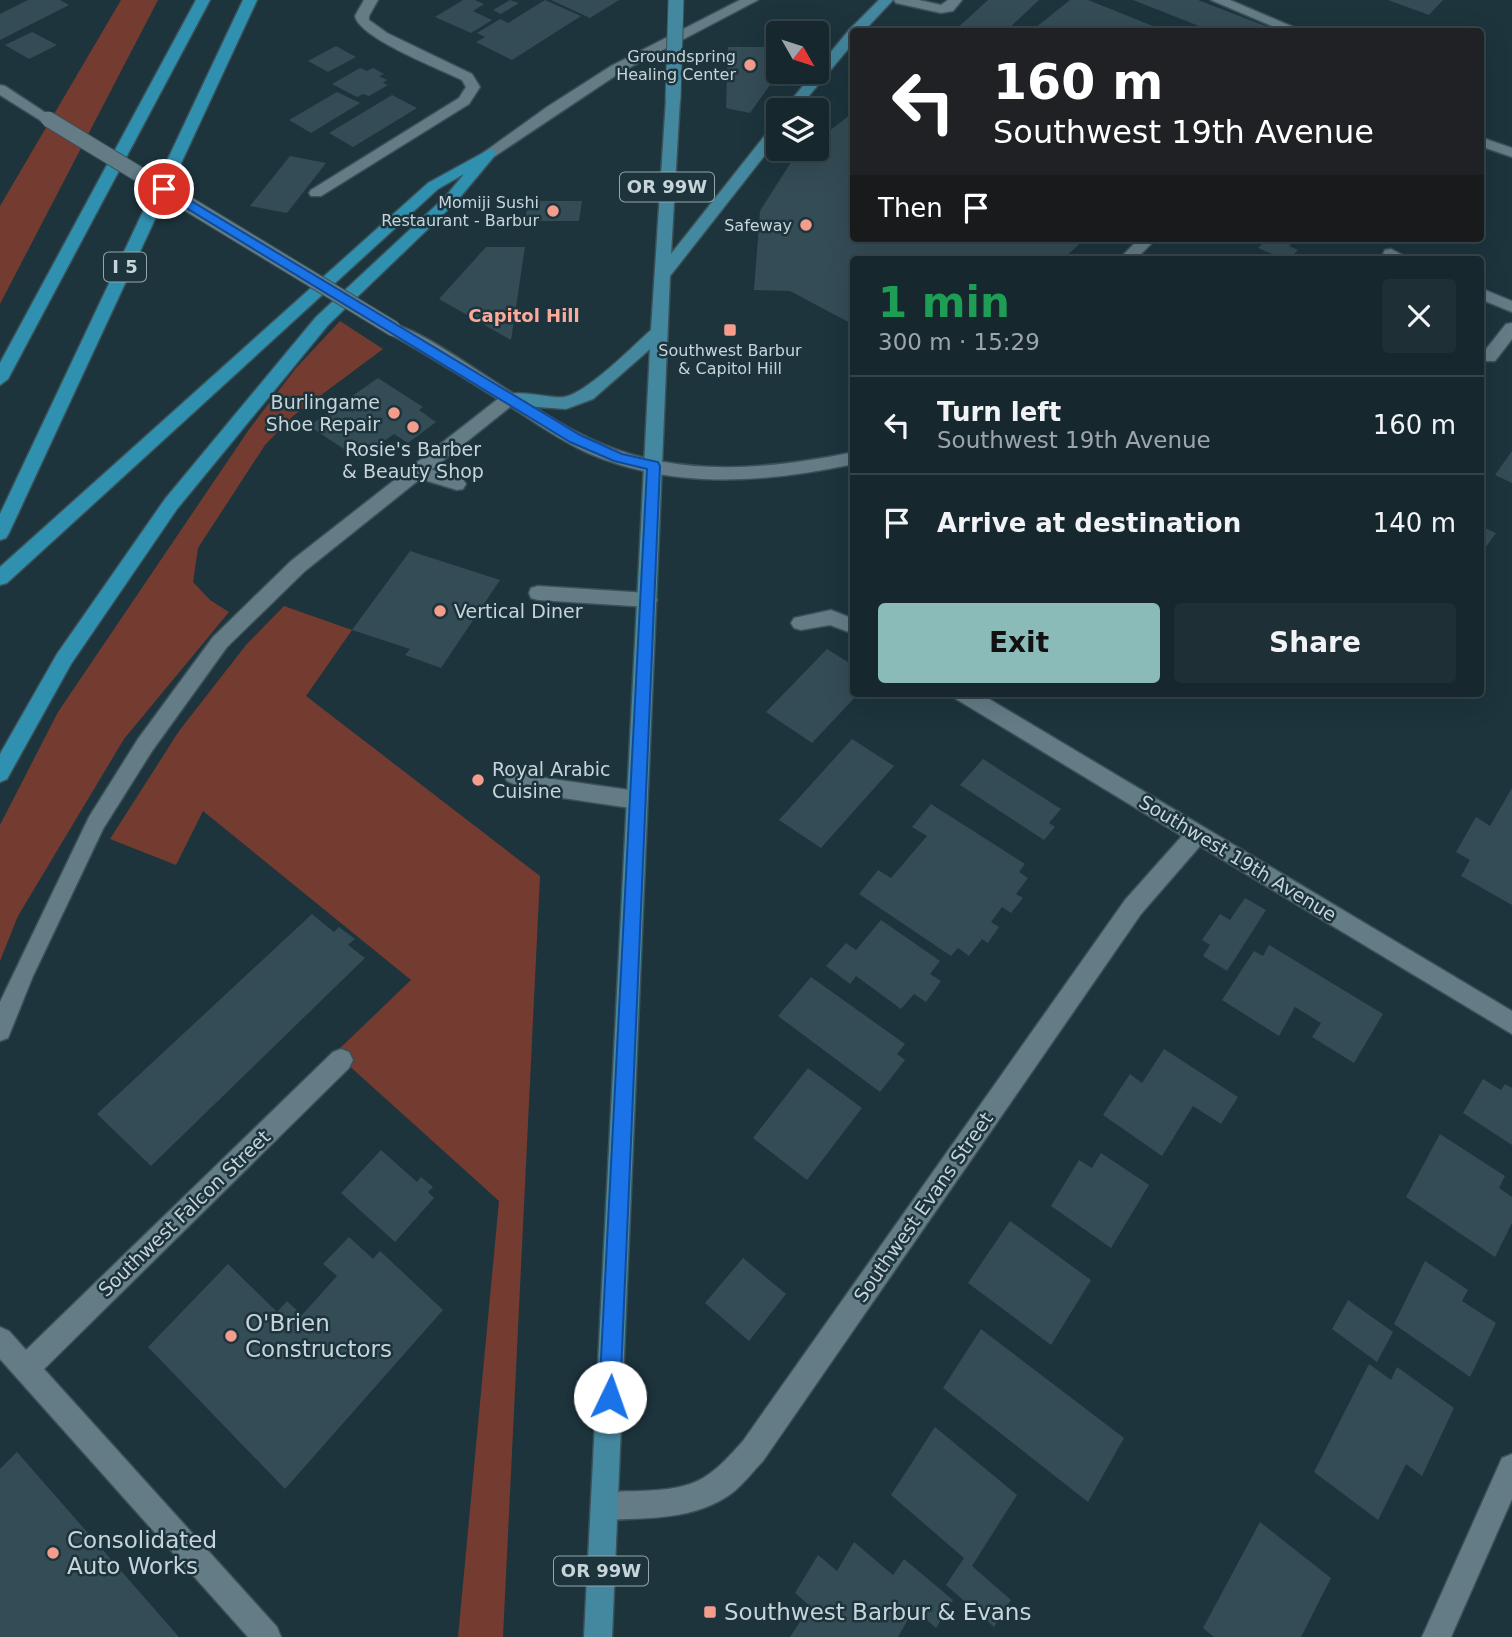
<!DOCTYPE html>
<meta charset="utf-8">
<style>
body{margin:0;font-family:"DejaVu Sans",sans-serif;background:#1f2f36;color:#f1f3f6;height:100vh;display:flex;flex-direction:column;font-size:26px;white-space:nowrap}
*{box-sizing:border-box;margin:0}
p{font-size:23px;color:#9ea5aa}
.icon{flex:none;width:38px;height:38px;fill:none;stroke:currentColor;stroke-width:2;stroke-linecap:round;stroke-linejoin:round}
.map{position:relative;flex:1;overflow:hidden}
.drawer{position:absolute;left:850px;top:256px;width:634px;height:441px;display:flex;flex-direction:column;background:#16272e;border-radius:7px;box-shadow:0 7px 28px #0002,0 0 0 2px #35444a}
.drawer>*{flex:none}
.hud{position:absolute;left:850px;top:28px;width:634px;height:214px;border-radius:7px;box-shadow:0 7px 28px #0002,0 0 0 2px #35444a;background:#202124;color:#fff;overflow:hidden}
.needle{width:46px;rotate:129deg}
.controls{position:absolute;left:766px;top:21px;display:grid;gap:14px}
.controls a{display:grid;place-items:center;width:63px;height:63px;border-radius:7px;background:#16272e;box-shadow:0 7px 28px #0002,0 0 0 2px #35444a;font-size:35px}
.pin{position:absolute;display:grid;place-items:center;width:60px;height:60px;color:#fff;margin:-30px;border:4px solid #fff;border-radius:50%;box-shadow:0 2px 7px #0007}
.me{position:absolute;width:77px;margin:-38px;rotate:3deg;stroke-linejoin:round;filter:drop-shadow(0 0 5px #0008)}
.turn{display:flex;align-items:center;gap:24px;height:147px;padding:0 28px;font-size:32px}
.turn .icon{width:91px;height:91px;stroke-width:2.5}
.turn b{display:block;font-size:49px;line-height:60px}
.then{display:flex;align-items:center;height:66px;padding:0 28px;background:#0003;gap:14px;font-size:26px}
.round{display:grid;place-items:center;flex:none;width:74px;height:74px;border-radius:7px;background:#1f2f36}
.summary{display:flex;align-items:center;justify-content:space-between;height:119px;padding:0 28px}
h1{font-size:42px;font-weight:600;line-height:52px;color:#1e9e55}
.cta{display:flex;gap:14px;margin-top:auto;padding:14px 28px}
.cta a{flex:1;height:80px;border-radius:7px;background:#8bbbb9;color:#111;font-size:28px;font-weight:600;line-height:80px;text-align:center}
.cta a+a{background:#1f2f36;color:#f1f3f6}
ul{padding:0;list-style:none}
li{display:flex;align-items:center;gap:21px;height:98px;padding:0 28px;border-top:2px solid #35444a}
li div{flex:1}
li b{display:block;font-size:26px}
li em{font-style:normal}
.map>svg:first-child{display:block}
.green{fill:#743b31}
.building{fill:#344c56}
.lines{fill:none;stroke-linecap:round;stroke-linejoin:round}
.service-casing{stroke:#3b5057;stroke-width:3}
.minor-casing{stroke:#3b5057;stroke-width:3}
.tertiary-casing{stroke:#3b5057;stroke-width:3}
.secondary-casing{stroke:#3b5057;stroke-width:3}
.primary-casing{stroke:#3b5057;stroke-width:3}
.motorway-casing{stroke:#3b5057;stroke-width:3}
.service{fill:#637c86;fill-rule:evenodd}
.minor{fill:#637c86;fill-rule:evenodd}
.tertiary{fill:#637c86;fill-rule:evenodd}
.secondary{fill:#637c86;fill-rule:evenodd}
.primary{fill:#44889f;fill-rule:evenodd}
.motorway{fill:#2f90b0;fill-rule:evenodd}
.tertiary-bridge-casing{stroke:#3b5057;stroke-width:17;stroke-linecap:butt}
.primary-bridge-casing{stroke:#3b5057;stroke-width:17;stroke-linecap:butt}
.tertiary-bridge{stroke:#637c86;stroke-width:15}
.primary-bridge{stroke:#44889f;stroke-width:15}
.route{fill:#1a73e8;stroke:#114b97;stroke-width:2}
.poi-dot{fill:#f49d8c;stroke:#1d343d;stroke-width:2.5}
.labels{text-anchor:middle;stroke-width:5;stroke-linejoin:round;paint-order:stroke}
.far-poi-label{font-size:16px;fill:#c7d5da;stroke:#1d343d;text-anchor:end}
.shield{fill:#1d343d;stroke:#94a5ab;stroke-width:2}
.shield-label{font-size:18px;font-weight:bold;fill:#c7d5da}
.far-neighbourhood-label{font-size:18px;font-weight:bold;fill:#fcaa9a;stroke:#1d343d}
.poi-label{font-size:19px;fill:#c7d5da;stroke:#1d343d;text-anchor:start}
.street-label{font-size:19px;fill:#c7d5da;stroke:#1d343d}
.near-poi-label{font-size:23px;fill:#c7d5da;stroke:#1d343d;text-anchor:start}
</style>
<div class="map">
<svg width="1512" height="1637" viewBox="0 0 1512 1637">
<rect width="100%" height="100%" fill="#1d343d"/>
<path class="green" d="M121 0H158L0 304V206Z
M340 321 383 349 293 416 265 445 198 548 193 582 210 600 229 612 124 739 18 916 0 961V825L58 712 250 428 296 368Z
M284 606 352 630 306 696 540 876 503 1637H458L499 1201 335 1053 411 980 203 811 176 865 110 839 179 731 246 645Z"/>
<path class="building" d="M28 0H60L69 5 0 40V14Z
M463 0H475L484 4 473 11 492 20 471 33 435 17Z
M510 0 519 3 501 14 493 10Z
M545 0 581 16 512 60 476 42 485 37 477 33 500 19 508 23Z
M551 0H619L590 18Z
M988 0H1039L1005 32 954 31Z
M1070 0H1088L1168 32H1109L1094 26 1087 32H1030Z
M1133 0H1198L1281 32H1214Z
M1388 0H1443L1429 15Z
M32 32 57 45 29 59 5 45Z
M336 46 356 57 328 72 308 61Z
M728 47H773L772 82 750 113 726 108Z
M360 68 367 71 373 68 384 74 379 76 387 80 383 83 388 85 369 96 363 94 357 97 332 84Z
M337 92 360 103 311 133 289 120Z
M392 95 417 108 353 147 329 133Z
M854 112V238H1086L1063 259H854V325L790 291 754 290 760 211 795 156 805 149H817V140Z
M290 156 326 163 287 213 250 206Z
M528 201H582L579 221H525Z
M1267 238H1297L1289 246 1298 250 1289 259H1284L1258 248Z
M486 247H525L511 340 439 299Z
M378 378 423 407 419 410 436 422 408 443 394 434 359 459 309 426Z
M1512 451V483L1495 475Z
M1480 526 1496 533 1480 555Z
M410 551 500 580 441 668 405 655 410 649 352 630Z
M827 649 854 666V693H859L812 743 766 712Z
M852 739 894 766 821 848 779 820Z
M983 759 1061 809 1049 823 1055 827 1044 840 960 785Z
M1512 788V905L1461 876 1470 860 1456 852 1476 817 1490 826Z
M931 804 1025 864 1019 872 1028 878 1016 894 1023 898 1011 913 1002 907 991 922 999 927 988 943 982 939 969 956 958 948 951 956 859 894 878 870 891 878 927 836 912 827Z
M1245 898 1266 910 1227 971 1203 956 1210 945 1202 940 1220 914 1230 920Z
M312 914 334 932 339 927 355 939 348 945 365 958 151 1166 97 1114Z
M881 920 940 961 930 974 941 981 926 1002 914 994 901 1009 856 976 850 984 826 966 846 943 856 950Z
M1269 945 1383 1014 1354 1063 1312 1037 1321 1023 1295 1007 1279 1036 1222 1000 1254 951 1263 956Z
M811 977 905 1044 897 1054 905 1060 880 1092 778 1016Z
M1164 1049 1238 1097 1221 1124 1193 1106 1162 1156 1103 1115 1130 1074 1142 1083Z
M808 1068 862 1108 807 1180 753 1138Z
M1483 1079 1501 1090 1505 1084 1512 1088V1145L1463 1113Z
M1440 1134 1505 1176 1499 1188 1512 1197V1223L1495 1257 1406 1197Z
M381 1150 417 1182 421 1177 433 1187 428 1192 434 1198 395 1242 341 1193Z
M1101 1153 1149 1185 1111 1248 1051 1206 1079 1160 1092 1168Z
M1010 1221 1091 1280 1051 1345 968 1283Z
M349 1237 373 1259 380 1251 443 1310 285 1489 148 1347 228 1264 277 1312 287 1301 302 1315 337 1276 323 1264Z
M743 1258 786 1294 749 1341 705 1303Z
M1425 1261 1468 1290 1462 1301 1496 1323 1470 1377 1394 1324Z
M1348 1300 1393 1332 1377 1362 1332 1329Z
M981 1329 1124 1438 1088 1502 943 1388Z
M1369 1364 1391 1380 1397 1367 1454 1408 1422 1476 1406 1464 1378 1520 1314 1472Z
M935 1427 1017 1495 972 1566 1011 1600 994 1627 946 1585 964 1558 891 1495Z
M17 1452 179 1637H0V1469Z
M1260 1522 1331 1578 1301 1637H1214L1203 1628Z
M854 1542 893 1575 904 1559 953 1600 936 1628 914 1609 898 1637H790L810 1606 795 1593 818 1555 837 1571Z"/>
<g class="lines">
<defs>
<path id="service" d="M894 0H919L941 5 948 0H962L953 11 941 13 896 3Z
M1211 0H1230L1305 32H1286Z
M1391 249 1410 259 1385 258 1383 254 1385 250Z
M1480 288 1512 301V312L1480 299Z
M1512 323V339L1495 361H1483L1481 357 1483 353 1506 324Z
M417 465 463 479 466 484 463 489 457 490 411 476 408 471 411 466Z
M538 586 648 593 655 595 657 600 655 605 648 607 538 600 531 598 529 593 531 588Z
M514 766 538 777 637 791 644 794 647 800 644 806 637 809 536 794 507 781 504 775 507 769Z"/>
<path id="minor" d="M364 0H378L369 16V20L387 33 472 74 480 87 469 104 321 196H311L309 193 311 190 459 98 466 87 462 80C440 69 359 38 355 16Z
M509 393 517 399 515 403 305 571 227 647 152 751 103 829 33 976 8 1038 0 1041V1002L89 817 138 739 213 637 291 561 503 395Z
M831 610 854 619V634L830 625 801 630 794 628 791 623 794 618Z
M953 693H979L1512 1011V1034L1200 846 1141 914 763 1461C753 1471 744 1484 732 1493 696 1520 648 1518 605 1520L595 1516 591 1506 595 1496C609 1490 624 1492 639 1491 694 1489 707 1482 743 1441L1125 900 1182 836 956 699Z
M341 1049 349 1052 353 1060 349 1068 44 1369 277 1627 281 1637H248L0 1359V1327L9 1331 26 1350 333 1052Z
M1512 1454V1499L1451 1637H1422L1502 1458Z"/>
<path id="tertiary" d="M0 85 5 86 55 119 48 123 43 122 0 95Z
M1480 137 1512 148V157L1480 146Z
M1140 238H1157L1136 259H1119Z
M394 324C423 332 473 368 500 385 533 406 566 429 602 444 682 478 771 469 854 452V464C765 483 674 490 588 453 561 441 536 423 511 407 470 382 430 356 388 333L386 329 388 325Z"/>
<path id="secondary" d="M740 0H758L621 72 495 156H485L483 153 547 107 611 66Z"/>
<path id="primary" d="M879 0H893L863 32H854V42L797 110H783L849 30Z
M673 95 680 99 671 254 774 124 779 123V137L670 276 612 1637H584L650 349 593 399 566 409 509 405 501 399C510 386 549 399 564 397 586 394 633 346 651 330L666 99Z"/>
<path id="motorway" d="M196 0H210L8 379 0 385V363Z
M243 0H257L9 533 6 538 0 540V514Z
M490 149 497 153 456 202 328 325 177 509 71 664 7 779 0 782V754L57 654 165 499 316 317 446 196 464 174 438 189 7 583 0 585V567L428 183Z"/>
</defs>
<use href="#service" class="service-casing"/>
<use href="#minor" class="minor-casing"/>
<use href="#tertiary" class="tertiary-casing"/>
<use href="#secondary" class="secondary-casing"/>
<use href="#primary" class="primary-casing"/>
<use href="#motorway" class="motorway-casing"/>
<use href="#service" class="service"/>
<use href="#minor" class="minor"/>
<use href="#tertiary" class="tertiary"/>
<use href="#secondary" class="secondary"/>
<use href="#primary" class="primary"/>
<use href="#motorway" class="motorway"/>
<defs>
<path id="tertiary-bridge" d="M48 119 394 329"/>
<path id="primary-bridge" d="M673 99 676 0"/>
</defs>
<use href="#tertiary-bridge" class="tertiary-bridge-casing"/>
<use href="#primary-bridge" class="primary-bridge-casing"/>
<use href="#tertiary-bridge" class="tertiary-bridge"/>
<use href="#primary-bridge" class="primary-bridge"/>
</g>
<path class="route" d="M160 187H168L580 435 622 454 658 462 660 466 620 1397 617 1404 610 1407 602 1404 599 1397 647 469 614 461 570 442 160 192Z"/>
<g class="poi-dot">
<circle cx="750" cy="65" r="7"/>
<circle cx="553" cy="211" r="7"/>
<circle cx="806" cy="225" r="7"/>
<rect x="723" y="323" width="14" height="14" rx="3.5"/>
<circle cx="394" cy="413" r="7"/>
<circle cx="413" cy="427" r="7"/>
<circle cx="440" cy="611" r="7"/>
<circle cx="478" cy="780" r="7"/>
<circle cx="231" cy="1336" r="7"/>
<circle cx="53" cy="1553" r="7"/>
<rect x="703" y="1605" width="14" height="14" rx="3.5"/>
</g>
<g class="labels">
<g class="far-poi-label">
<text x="736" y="62">Groundspring<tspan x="736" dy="18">Healing Center</tspan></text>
<text x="539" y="208">Momiji Sushi<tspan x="539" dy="18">Restaurant - Barbur</tspan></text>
<text x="792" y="231">Safeway</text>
<text x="730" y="356" text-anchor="middle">Southwest Barbur<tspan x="730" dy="18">&amp; Capitol Hill</tspan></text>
</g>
<g class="shield">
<rect x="620" y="172.5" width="94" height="29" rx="5"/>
<rect x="104" y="252.5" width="42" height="29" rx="5"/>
<rect x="554" y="1556.5" width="94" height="29" rx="5"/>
</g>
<g class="shield-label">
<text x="667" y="193">OR 99W</text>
<text x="125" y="273">I 5</text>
<text x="601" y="1577">OR 99W</text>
</g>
<g class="far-neighbourhood-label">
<text x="524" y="322">Capitol Hill</text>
</g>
<g class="poi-label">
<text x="380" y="409" text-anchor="end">Burlingame<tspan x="380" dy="22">Shoe Repair</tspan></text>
<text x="413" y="456" text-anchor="middle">Rosie's Barber<tspan x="413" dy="22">&amp; Beauty Shop</tspan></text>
<text x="454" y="618">Vertical Diner</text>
<text x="492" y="776">Royal Arabic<tspan x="492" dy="22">Cuisine</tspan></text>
</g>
<g class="street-label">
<text transform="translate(1238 858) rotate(31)" y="7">Southwest 19th Avenue</text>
<text transform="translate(923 1207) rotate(-55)" y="7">Southwest Evans Street</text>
<text transform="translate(184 1213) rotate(-44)" y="7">Southwest Falcon Street</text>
</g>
<g class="near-poi-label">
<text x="245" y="1331">O'Brien<tspan x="245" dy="26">Constructors</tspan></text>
<text x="67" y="1548">Consolidated<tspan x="67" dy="26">Auto Works</tspan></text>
<text x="724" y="1620">Southwest Barbur &amp; Evans</text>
</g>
</g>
</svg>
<div class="controls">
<a><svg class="needle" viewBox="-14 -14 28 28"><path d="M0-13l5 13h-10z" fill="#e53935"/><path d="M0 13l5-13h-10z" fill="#9ea5aa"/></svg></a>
<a><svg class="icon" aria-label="layers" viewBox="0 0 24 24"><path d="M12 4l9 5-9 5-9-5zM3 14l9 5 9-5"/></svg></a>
</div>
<div class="pin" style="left:164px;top:189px;background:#d93025"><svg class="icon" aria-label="arrive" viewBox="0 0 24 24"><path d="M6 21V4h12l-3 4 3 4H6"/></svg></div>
<svg class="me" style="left:610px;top:1397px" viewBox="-20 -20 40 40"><circle r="19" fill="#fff"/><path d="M0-13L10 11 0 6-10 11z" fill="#1a73e8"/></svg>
<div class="hud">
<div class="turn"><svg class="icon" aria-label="left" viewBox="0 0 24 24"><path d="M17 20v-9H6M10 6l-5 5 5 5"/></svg><div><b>160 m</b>Southwest 19th Avenue</div></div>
<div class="then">Then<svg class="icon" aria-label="arrive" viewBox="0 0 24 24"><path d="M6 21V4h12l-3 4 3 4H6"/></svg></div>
</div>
<section class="drawer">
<div class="summary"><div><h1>1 min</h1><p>300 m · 15:29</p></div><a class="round"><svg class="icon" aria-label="close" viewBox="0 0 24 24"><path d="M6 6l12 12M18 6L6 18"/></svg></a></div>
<ul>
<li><svg class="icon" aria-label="left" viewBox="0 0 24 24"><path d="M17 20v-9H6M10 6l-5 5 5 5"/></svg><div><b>Turn left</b><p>Southwest 19th Avenue</p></div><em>160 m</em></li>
<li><svg class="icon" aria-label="arrive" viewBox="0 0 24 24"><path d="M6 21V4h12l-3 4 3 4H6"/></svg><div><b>Arrive at destination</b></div><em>140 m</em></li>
</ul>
<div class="cta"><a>Exit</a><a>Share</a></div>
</section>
</div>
